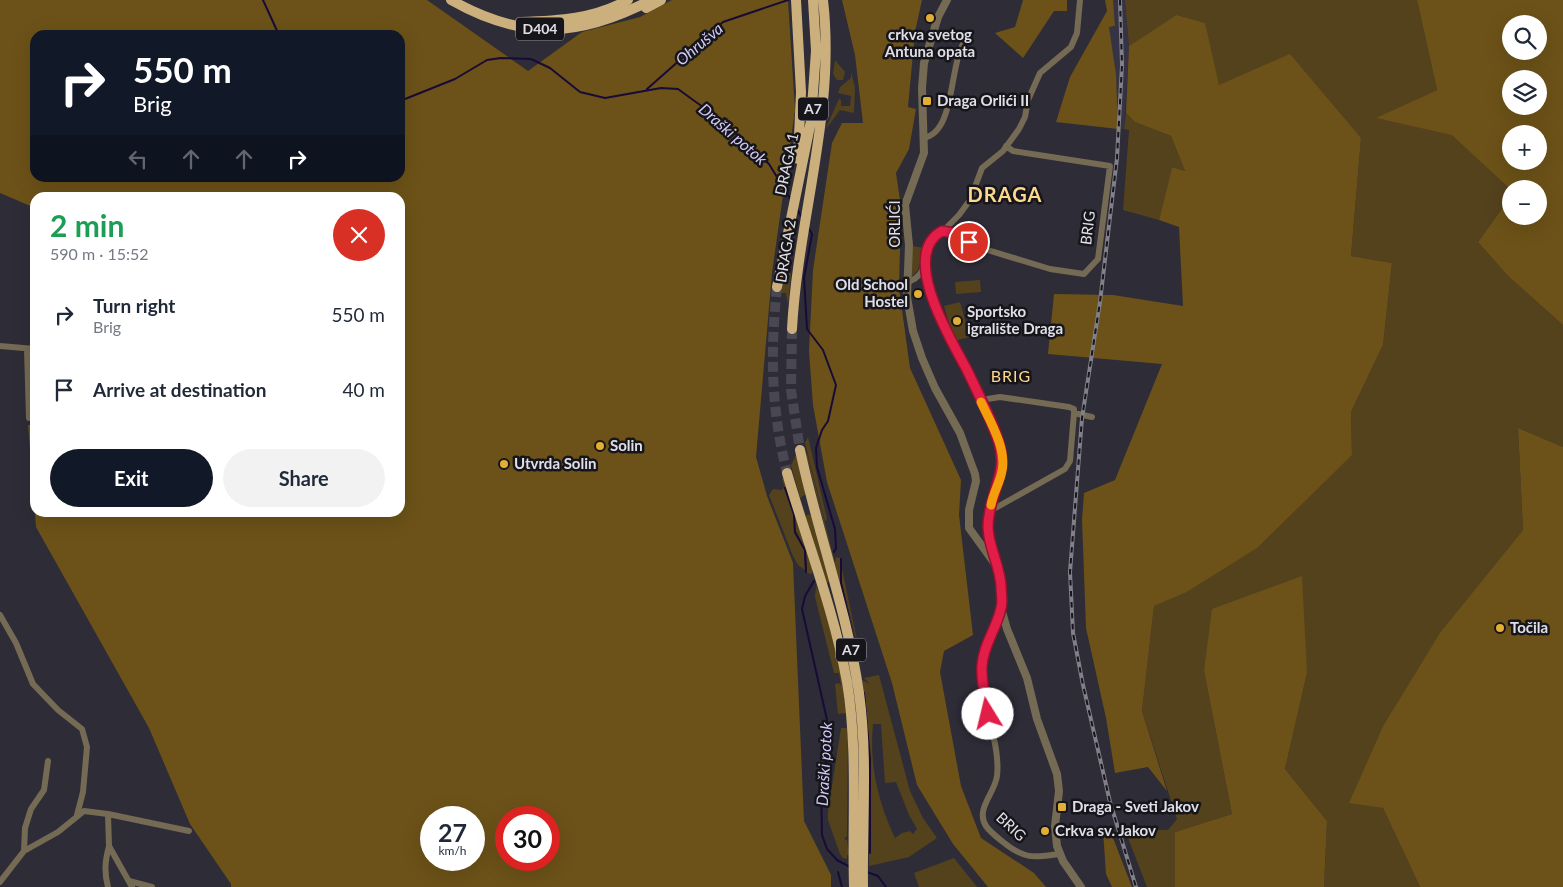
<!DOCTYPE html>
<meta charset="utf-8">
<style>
body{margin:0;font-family:Lato,sans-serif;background:#f2f2f3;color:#1f2937;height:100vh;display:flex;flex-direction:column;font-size:19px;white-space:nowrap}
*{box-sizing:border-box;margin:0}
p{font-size:16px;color:#747a83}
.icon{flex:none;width:28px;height:28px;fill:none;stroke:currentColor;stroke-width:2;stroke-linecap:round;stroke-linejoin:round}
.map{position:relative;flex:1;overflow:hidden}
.drawer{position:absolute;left:30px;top:192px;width:375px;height:325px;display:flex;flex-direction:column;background:#fff;border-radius:15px;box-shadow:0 5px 20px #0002}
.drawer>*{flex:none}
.guide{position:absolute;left:30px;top:30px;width:375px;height:152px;border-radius:15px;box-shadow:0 5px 20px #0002;background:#111827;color:#fff;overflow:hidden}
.tools{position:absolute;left:1502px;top:15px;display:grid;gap:10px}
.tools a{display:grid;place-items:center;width:45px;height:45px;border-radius:50%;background:#fff;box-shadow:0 5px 20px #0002;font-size:25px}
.speed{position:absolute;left:420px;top:806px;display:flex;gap:10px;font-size:25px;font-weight:700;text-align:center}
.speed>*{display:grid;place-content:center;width:65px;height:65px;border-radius:50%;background:#fff;box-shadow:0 5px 20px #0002;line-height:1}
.speed small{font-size:12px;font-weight:400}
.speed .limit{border:8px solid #d22;background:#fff;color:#111}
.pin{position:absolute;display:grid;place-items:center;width:42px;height:42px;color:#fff;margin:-21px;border:2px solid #fff;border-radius:50%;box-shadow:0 1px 5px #0007}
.me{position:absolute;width:55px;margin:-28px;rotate:351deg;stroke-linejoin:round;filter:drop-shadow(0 0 4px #0008)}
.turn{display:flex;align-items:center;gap:18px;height:105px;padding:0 20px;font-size:22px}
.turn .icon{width:65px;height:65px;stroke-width:2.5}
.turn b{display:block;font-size:35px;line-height:42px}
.lanes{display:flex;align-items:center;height:48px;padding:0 20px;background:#0003;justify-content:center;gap:25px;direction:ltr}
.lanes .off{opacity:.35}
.round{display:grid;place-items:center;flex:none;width:52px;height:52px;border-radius:26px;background:#f2f2f3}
.overview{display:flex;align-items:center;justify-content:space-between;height:85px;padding:0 20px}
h1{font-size:30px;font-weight:700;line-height:38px;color:#1e9e55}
.button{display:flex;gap:10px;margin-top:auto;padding:10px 20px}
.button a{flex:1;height:58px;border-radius:30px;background:#111827;color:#fff;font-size:20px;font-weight:700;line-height:58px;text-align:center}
.button a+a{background:#f2f2f3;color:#1f2937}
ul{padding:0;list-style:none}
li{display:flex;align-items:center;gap:15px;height:75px;padding:0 20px}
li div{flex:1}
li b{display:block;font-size:19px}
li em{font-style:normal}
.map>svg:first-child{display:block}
.built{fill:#363344}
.green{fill:#54421c;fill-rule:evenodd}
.forest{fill:#6c5218;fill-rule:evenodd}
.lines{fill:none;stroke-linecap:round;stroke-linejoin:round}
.stream{stroke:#190b37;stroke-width:2}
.trunk-tunnel{stroke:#494751;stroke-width:10;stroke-dasharray:10 5;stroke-linecap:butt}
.minor{stroke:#756a53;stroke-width:6}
.tertiary{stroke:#756a53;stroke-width:8}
.trunk{stroke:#cbb07d;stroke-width:10}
.rail-casing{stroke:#817f89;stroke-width:4}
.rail{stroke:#16151a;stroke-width:2;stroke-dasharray:5.5;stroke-linecap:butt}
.route-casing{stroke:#92132f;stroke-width:12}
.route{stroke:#e11d48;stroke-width:9}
.slow{stroke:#f59e0b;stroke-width:9}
.poi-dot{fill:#e3ae35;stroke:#16151a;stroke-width:2}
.labels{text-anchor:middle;stroke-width:5;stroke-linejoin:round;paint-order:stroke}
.shield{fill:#16151a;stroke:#a3a2aa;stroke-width:1}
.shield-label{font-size:14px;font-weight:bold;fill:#e0dfe7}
.poi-label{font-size:15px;font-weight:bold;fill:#e0dfe7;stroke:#16151a;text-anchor:start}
.street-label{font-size:15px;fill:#e0dfe7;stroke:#16151a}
.water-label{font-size:16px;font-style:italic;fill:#d1c9f9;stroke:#16151a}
.neighbourhood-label{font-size:16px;letter-spacing:1px;fill:#fdd88f;stroke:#16151a}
.district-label{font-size:20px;font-weight:bold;letter-spacing:1px;fill:#fdd88f;stroke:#16151a}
</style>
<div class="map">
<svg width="1563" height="887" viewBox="0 0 1563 887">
<rect width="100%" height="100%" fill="#2e2c37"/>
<path class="built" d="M1113 0H1125L1129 46 1124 129H1118L1116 74 1109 27 1115 26Z"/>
<path class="green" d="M1125 0H1417L1437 90 1377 118 1452 134 1511 190V196L1478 242 1508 276 1563 325V447L1518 428 1523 530 1440 634 1383 726 1350 802 1383 808 1420 887H1324L1327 821 1285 769 1307 673 1204 671 1232 814 1175 832V887H1147L1125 830H1168L1177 819 1142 711 1154 606 1185 593 1352 455 1351 412 1383 345 1392 263 1351 256 1361 138 1219 85 1176 15 1129 46Z
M835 60 845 72 843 80H837L833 74Z
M851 72 855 87 854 113 840 110 825 130 839 99 841 100V106H850L851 96 838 93 840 87 851 78Z
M1126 113 1135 122 1171 136 1185 171 1172 167 1159 220 1123 210 1129 130 1124 129Z
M912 246 924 248 918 270 912 276Z
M787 271 791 274 788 305 786 293H781L784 272Z
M980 280 981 292 956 294 955 282Z
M960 302 970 337 954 341 944 306Z
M808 437 827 519 825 521 805 443Z
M807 453 835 563 836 557 840 558V583L857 654 806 454Z
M796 455 806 494 800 498 791 465Z
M784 478 812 568V574L807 573 806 550 796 532 794 515 782 479Z
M784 488 793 515 794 533 804 550 805 570 798 565 793 556 769 495 773 489 781 490Z
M808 514 812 516 830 581 826 584 805 517Z
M842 569 860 654 842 583Z
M816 586C833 622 842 671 846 713L838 714 835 684 839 683 841 686 839 673H834L815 597Z
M879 675 910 791 923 818 937 838 909 857 869 866C868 805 873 743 862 680L870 684 864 678ZM873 724H881L885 783 896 782 909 815 917 829 913 834 910 831 902 833 895 838C878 802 869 764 873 724Z
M841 728H848L847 836 844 839 847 840 849 855H847V859L843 858 840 854 828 820V812Z
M954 858 977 887H919L914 873Z"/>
<path class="forest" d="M0 0H427L528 71 582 32 640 17 672 0H788L795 110 772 273 756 457 767 496 793 563 804 821 831 875V887H231V884L190 824 149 728 36 527 28 425H35V512H400V198H35V208L0 193ZM35 35H400V178H35ZM431 818H474V860H431ZM506 818H549V860H506Z
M842 0H922L915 32 908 107 916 109 909 149 896 173 901 207 899 288 910 368 961 480 959 515 973 635 944 651 940 672 961 786 981 838 1034 873 1046 887H988L953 844 917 785 892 683 827 482 813 405 809 351 813 270 832 143 842 123H863L855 55Z
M1023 0H1067V11H1054L1023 58 995 33 1015 27Z
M1105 0H1113L1115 26 1109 27 1116 74 1118 129 1056 122 1070 77 1107 11Z
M1417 0H1563V325L1508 276 1478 242 1511 196V216H1539V189L1511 190 1452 135 1376 118 1437 90ZM1511 24H1539V51H1511ZM1511 79H1539V106H1511ZM1511 134H1539V161H1511Z
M1176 15 1205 23 1219 85 1290 54 1361 138 1351 256 1392 263 1383 345 1351 412 1352 455 1257 548 1185 593 1154 606 1142 711 1167 791 1148 767 1115 773 1106 718 1086 628 1082 520 1084 493 1115 480 1162 364 1048 354 1054 294 1113 295 1183 306 1179 227 1159 220 1172 167 1185 171 1171 136 1135 122 1126 113 1129 46Z
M1518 428 1563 447V887H1420L1383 808 1349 803 1383 726 1440 633 1523 530Z
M1302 576 1307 673 1285 769 1327 821 1324 887H1175V832L1232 814 1204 671 1212 609Z
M1103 830H1110L1132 887H1112L1106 874Z"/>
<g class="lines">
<path class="stream" d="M263 0 279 35
M647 89 723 22 788 0
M400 101 455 79 487 60 501 58 531 59 550 68 580 92 605 98 661 88 678 89 722 121 769 164 791 200
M796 208 802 217
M808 227 812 234 804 278 807 329 823 350 836 385 828 421 822 430 816 448 817 467 835 529 836 548 834 552
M785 488 794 514 795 532 805 550 806 572
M841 559V583L857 656
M814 581 805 596 802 609 827 720 828 754 821 783 822 835 827 849 837 860 850 867
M864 693 870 759V853
M838 872 842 887
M867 872 878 876 886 887"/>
<path class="trunk-tunnel" d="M777 287C770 354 771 408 787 473
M792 329 791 390 800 450"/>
<path class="minor" d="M924 138C958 131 947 57 969 35
M942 231 960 234 981 248 1050 269 1084 274 1098 259 1110 166 1013 151 1006 146
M925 267 939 315 970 378 999 443 1002 471 994 491 988 516 995 564
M907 282C930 276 922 254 932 238L945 229 959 215 970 200 982 168 1003 151 1019 129 1025 117 1028 100 1040 73 1071 47 1077 33 1080 0
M0 346 35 349
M27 349 29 418
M981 400 1000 397 1069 407 1074 409V413L1070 461 1065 469 990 511
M1074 413 1092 417
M1001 608C994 626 983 647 982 666 980 702 1001 743 997 776 995 793 975 809 986 826 990 832 997 837 1003 842 1024 859 1033 858 1059 854
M0 615 16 643 33 684 58 710 82 729 87 747 83 792 77 815
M108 814 189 831
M24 851 58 832 84 811 108 814 109 846 132 887
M129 881 152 887
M0 882 24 851 25 828 31 809 44 790 48 761
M108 887C104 872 105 861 109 846"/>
<path class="tertiary" d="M947 0 938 17 924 63 922 88 924 153 905 205 909 245 907 297 913 331 922 358 935 388 960 433 975 474 976 481 969 510V528L995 564 999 573 1001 608 1007 629 1027 678 1037 719 1057 774 1059 791 1055 826 1057 846 1063 861 1081 887"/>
<path class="trunk" d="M451 0C523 41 580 37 651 0
M796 0 801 92 798 159
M646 8 661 0
M520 22C558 21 594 19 628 0
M777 287 811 121 816 51 813 0
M792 329C798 218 836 112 823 0
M800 450C817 531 847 610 859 693 868 758 862 822 863 887
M787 473C807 542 834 610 847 682 858 749 852 819 854 887"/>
<defs>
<path id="rail" d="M1120 0 1122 65 1117 158 1100 302 1082 418 1070 572 1073 633 1083 685 1110 802 1136 887"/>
</defs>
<use href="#rail" class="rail-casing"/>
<use href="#rail" class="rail"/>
</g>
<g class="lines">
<defs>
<path id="route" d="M969 242 960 234 942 231C899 255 951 340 967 370 978 393 991 418 999 443 1007 471 993 488 989 516 984 540 1000 563 1001 586 1001 593 1003 602 1001 608 997 628 983 645 982 666 981 681 985 699 988 714"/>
</defs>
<use href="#route" class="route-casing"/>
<use href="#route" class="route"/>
<path class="slow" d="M981 402C990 421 1007 449 1002 471 1000 483 993 493 991 505"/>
</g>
<g class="poi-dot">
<circle cx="930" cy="18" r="5"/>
<rect x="922" y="96" width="10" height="10" rx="2.5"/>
<circle cx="918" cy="294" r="5"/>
<circle cx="957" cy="321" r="5"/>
<circle cx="600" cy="446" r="5"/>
<circle cx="504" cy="464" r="5"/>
<circle cx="1500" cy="628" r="5"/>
<rect x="1057" y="802" width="10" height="10" rx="2.5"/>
<circle cx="1045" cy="831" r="5"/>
</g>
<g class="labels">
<g class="shield">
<rect x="516" y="17.5" width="48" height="23" rx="4"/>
<rect x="798" y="97.5" width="30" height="23" rx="4"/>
<rect x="836" y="638.5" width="30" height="23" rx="4"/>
</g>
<g class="shield-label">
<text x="540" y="34">D404</text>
<text x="813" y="114">A7</text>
<text x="851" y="655">A7</text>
</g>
<g class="poi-label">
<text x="930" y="40" text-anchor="middle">crkva svetog<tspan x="930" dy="17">Antuna opata</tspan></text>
<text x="937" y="106">Draga Orlići II</text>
<text x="908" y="290" text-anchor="end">Old School<tspan x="908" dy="17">Hostel</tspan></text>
<text x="967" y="317">Sportsko<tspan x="967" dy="17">igralište Draga</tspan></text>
<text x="610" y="451">Solin</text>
<text x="514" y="469">Utvrda Solin</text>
<text x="1510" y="633">Točila</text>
<text x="1072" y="812">Draga - Sveti Jakov</text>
<text x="1055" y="836">Crkva sv. Jakov</text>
</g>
<g class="street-label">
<text transform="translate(787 164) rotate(-78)" y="5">DRAGA 1</text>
<text transform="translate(895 224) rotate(-90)" y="5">ORLIĆI</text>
<text transform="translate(1088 228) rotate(-83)" y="5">BRIG</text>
<text transform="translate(786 251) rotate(-81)" y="5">DRAGA 2</text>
<text transform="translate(1011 827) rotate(43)" y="5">BRIG</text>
</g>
<g class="water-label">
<text transform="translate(699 44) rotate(-40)" y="6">Ohrušva</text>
<text transform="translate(733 134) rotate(41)" y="6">Draški potok</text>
<text transform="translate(824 764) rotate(-87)" y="6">Draški potok</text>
</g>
<g class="neighbourhood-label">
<text x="1011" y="382">BRIG</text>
</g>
<g class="district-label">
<text x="1005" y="202">DRAGA</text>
</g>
</g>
</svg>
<div class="tools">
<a><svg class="icon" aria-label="search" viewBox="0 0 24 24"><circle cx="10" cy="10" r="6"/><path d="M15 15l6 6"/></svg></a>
<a><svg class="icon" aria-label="layers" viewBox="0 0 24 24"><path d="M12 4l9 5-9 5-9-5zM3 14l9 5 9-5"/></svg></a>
<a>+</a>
<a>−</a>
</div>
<div class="speed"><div>27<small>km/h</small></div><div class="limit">30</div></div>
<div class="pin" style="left:969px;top:242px;background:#d93025"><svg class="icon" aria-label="arrive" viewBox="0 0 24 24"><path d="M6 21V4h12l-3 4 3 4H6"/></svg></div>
<svg class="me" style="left:988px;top:714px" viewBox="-20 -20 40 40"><circle r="19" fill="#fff"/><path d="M0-13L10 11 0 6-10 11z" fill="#e11d48"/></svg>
<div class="guide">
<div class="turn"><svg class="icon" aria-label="right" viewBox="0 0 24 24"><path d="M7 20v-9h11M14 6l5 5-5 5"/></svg><div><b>550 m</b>Brig</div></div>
<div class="lanes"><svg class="icon off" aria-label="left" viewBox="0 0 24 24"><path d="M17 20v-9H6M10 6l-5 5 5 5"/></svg><svg class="icon off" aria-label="ahead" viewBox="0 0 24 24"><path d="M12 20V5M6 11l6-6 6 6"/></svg><svg class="icon off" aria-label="ahead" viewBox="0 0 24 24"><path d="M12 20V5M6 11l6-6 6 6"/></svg><svg class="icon" aria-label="right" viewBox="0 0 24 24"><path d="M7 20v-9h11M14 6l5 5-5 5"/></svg></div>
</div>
<section class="drawer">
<div class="overview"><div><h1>2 min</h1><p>590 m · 15:52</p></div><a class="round" style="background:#d93025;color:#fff"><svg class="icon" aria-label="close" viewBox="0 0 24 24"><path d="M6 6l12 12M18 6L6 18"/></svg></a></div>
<ul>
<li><svg class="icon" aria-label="right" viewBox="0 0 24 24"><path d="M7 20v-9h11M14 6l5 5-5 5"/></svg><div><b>Turn right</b><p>Brig</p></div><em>550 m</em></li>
<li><svg class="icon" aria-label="arrive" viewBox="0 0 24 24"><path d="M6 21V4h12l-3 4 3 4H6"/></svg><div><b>Arrive at destination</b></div><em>40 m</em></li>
</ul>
<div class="button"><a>Exit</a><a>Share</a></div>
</section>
</div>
